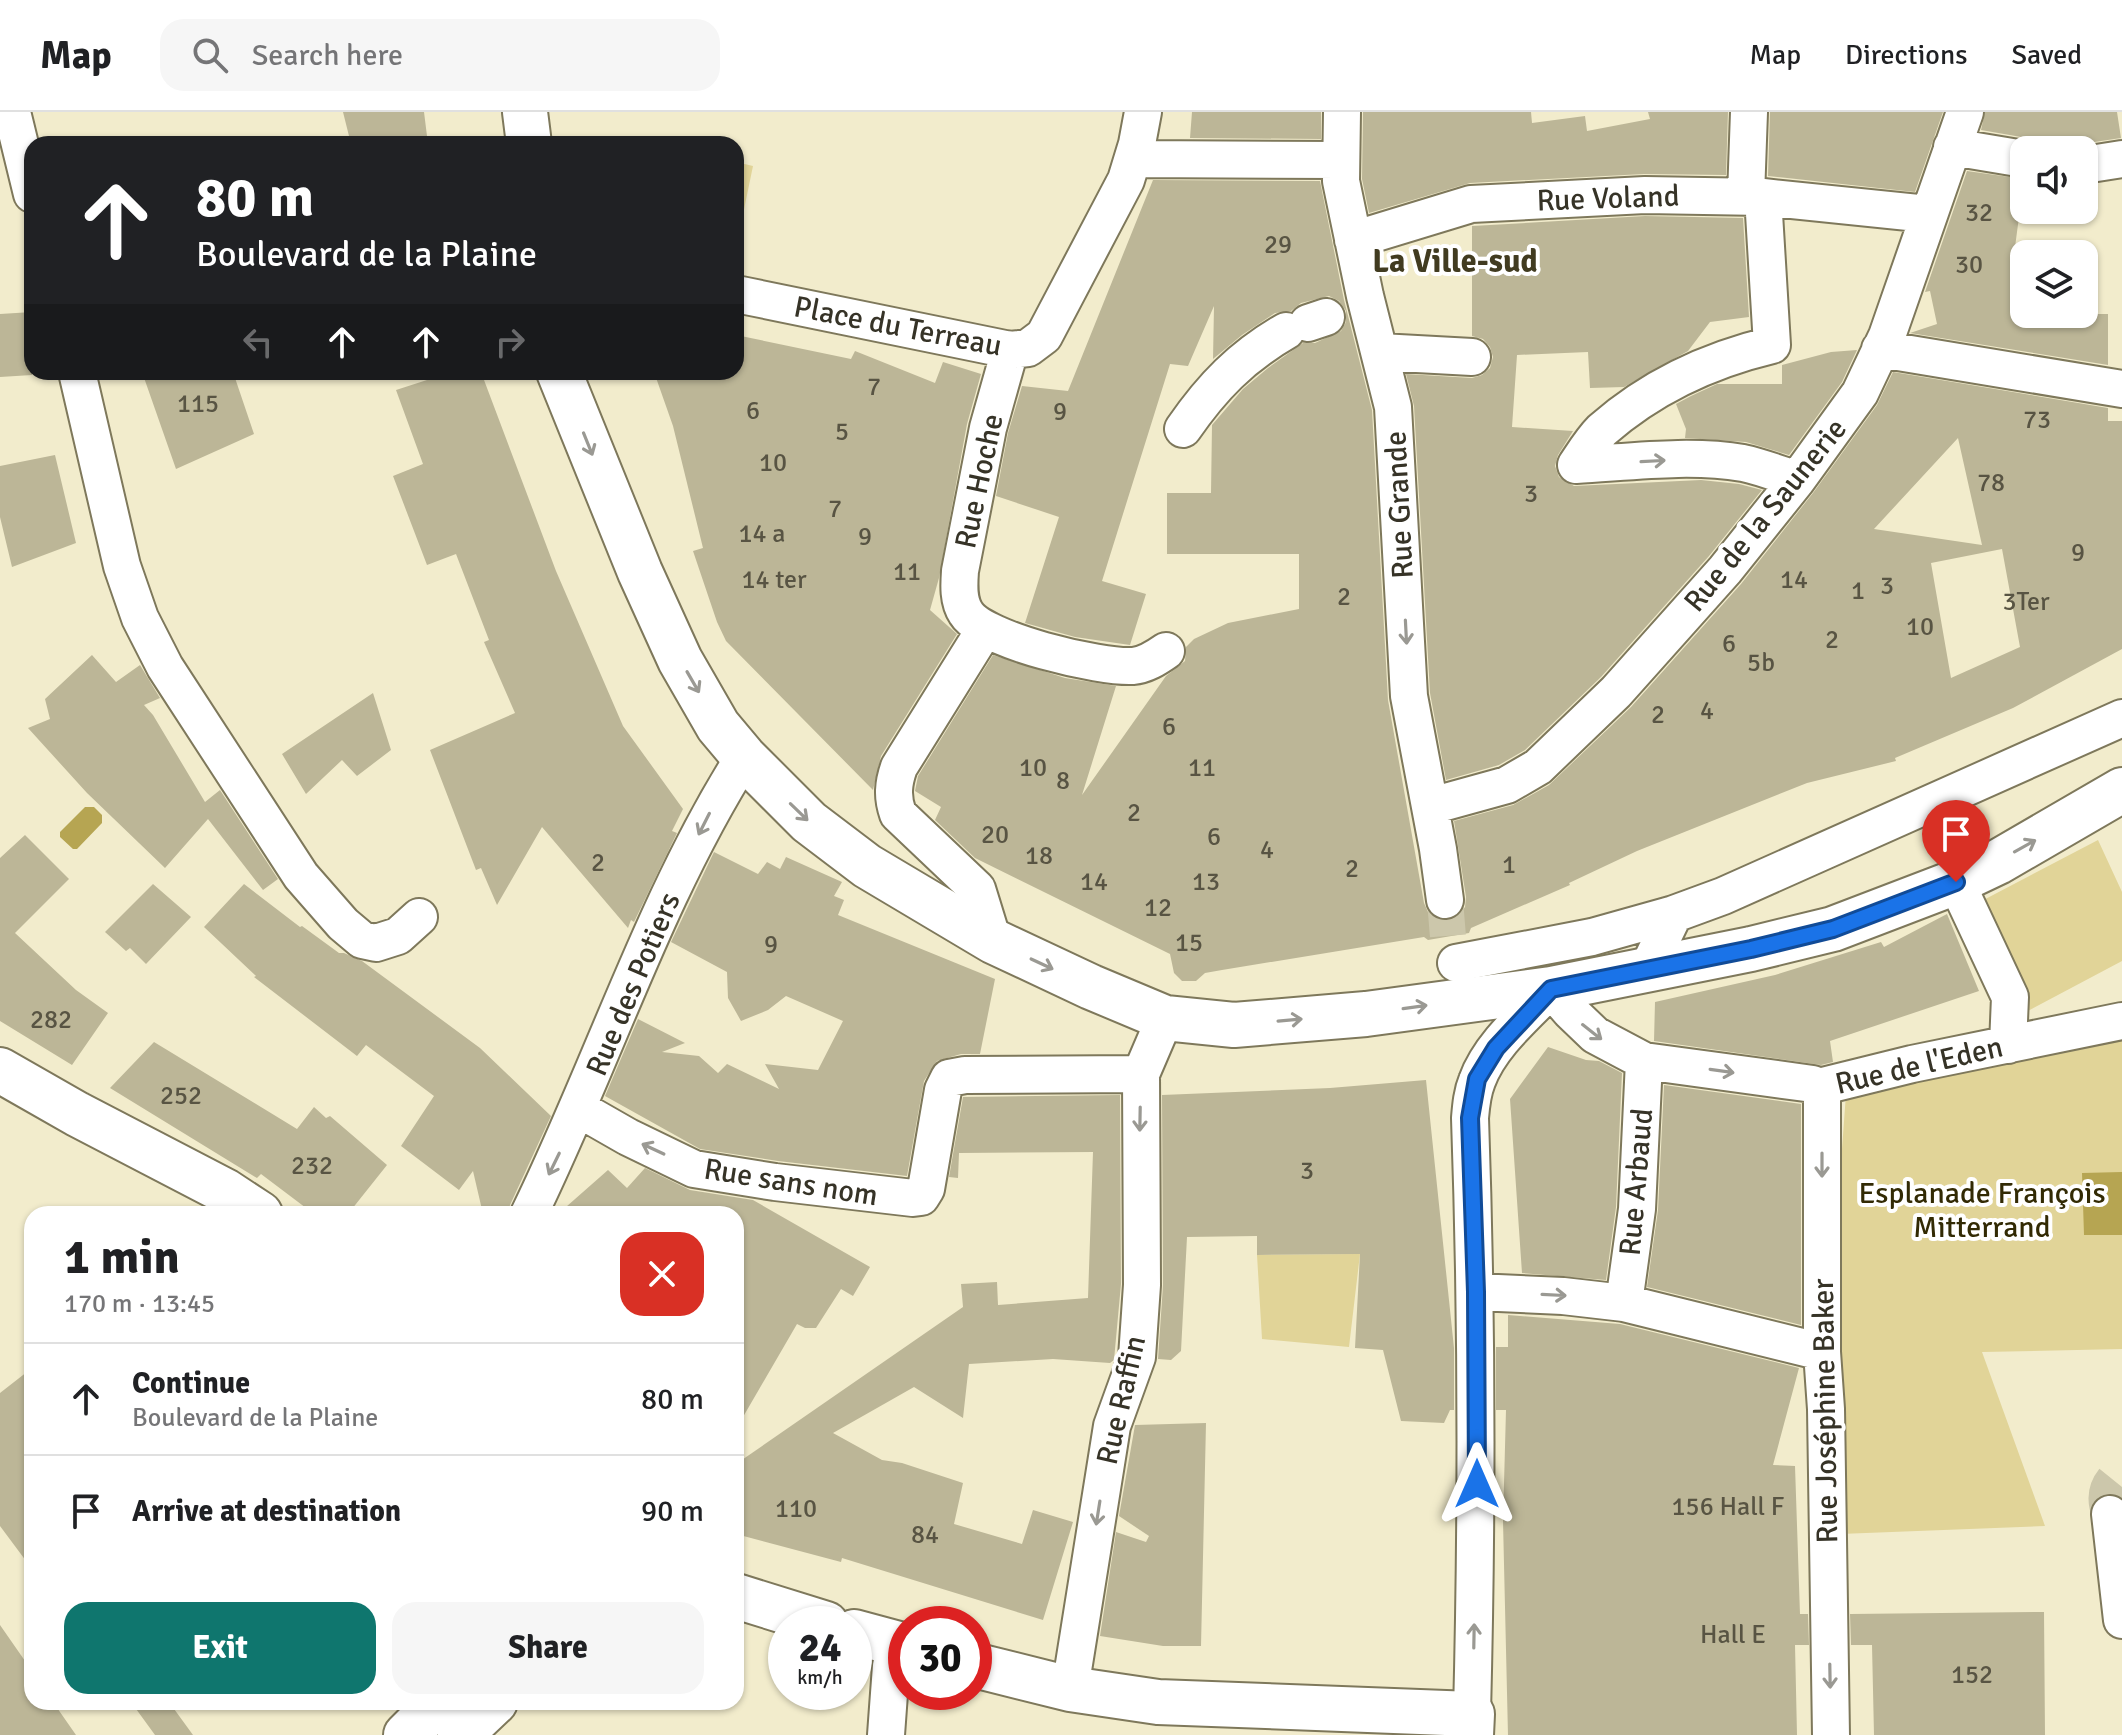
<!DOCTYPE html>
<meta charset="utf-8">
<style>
body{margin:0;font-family:Signika,sans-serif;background:#f6f6f6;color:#202124;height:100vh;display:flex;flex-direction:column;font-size:30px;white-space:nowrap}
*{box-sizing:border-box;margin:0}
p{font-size:26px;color:#757577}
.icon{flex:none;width:44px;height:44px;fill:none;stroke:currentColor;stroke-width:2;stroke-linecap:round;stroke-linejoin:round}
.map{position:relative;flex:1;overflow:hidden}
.details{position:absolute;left:24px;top:1094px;width:720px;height:504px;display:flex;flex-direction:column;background:#fff;border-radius:24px;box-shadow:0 2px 6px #0004}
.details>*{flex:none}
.hud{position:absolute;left:24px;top:24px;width:720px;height:244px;border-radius:24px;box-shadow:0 2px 6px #0004;background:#202124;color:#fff;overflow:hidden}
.fabs{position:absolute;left:2010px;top:24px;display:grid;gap:16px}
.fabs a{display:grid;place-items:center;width:88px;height:88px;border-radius:16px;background:#fff;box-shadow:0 2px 6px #0004;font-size:40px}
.speed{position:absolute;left:768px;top:1494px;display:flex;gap:16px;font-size:40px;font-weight:700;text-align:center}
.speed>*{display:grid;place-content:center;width:104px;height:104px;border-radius:50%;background:#fff;box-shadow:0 2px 6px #0004;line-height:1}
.speed small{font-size:20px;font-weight:400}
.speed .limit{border:12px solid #d22;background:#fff;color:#111}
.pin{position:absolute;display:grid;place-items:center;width:68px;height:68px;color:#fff;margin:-82px -34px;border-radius:50% 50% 50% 0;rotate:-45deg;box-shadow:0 0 8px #0007}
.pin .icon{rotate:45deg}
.me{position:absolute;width:88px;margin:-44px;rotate:0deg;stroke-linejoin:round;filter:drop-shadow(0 0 6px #0008)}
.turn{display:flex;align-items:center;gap:28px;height:168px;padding:0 40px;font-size:36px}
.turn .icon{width:104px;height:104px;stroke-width:2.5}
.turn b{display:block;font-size:56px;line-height:68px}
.lanes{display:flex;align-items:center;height:76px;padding:0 40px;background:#0003;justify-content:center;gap:40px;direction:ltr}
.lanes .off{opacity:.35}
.round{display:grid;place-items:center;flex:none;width:84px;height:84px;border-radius:24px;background:#f6f6f6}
.head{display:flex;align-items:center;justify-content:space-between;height:136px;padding:0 40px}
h1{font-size:48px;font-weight:700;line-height:60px}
.action{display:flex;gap:16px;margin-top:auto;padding:16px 40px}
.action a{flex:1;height:92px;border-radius:24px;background:#0f766e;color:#fff;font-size:32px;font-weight:700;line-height:92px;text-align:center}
.action a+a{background:#f6f6f6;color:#202124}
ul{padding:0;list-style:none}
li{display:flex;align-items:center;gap:24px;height:112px;padding:0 40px;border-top:2px solid #e0e0e0}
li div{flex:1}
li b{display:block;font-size:30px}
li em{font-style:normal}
header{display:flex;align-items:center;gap:48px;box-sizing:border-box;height:112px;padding:0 40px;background:#fff;border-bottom:2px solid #e0e0e0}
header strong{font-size:38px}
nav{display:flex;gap:44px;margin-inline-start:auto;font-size:28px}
.search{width:560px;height:72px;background:#f6f6f6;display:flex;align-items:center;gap:20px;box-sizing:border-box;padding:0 28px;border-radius:24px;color:#757577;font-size:30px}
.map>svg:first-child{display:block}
.green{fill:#e1d498}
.water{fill:#b6a552}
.building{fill:#bcb697;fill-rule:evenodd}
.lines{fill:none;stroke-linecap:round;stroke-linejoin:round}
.street-tunnel{stroke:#ccc7ab;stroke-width:36;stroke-dasharray:36 18;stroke-linecap:butt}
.street-casing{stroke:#7e785b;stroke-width:40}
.secondary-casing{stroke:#7e785b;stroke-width:48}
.primary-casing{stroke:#7e785b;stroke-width:48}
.street{stroke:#fff;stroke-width:36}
.secondary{stroke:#fff;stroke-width:44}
.primary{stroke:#fff;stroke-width:44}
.oneway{stroke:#9a9993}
.route-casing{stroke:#114b97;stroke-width:20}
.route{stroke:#1a73e8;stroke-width:14}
.labels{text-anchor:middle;stroke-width:8;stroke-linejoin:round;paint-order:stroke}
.number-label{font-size:26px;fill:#585443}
.street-label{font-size:30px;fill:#363327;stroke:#fff}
.park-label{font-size:30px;fill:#322a04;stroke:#fff}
.neighbourhood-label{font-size:32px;font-weight:bold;fill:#413b20;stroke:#fff}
</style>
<header>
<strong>Map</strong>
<div class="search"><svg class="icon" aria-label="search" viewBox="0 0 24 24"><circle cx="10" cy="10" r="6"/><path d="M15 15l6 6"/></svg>Search here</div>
<nav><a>Map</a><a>Directions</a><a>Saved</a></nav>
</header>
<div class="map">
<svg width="2122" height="1623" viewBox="0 0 2122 1623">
<rect width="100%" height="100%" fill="#f2eccc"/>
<path class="green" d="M736 50 753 54 736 136Z
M2098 728 2122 780V849L2022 902 1974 793Z
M2122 918V1237L1982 1240 2045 1414 1840 1422 1839 1078 1846 982Z
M1360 1142 1349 1235 1262 1227 1257 1143Z"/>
<path class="water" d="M85 695H94L102 703V711L77 737H73L60 725V720Z
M2122 1060V1123H2084L2082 1061Z"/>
<path class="building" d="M343 0H424L428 32H351Z
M1192 0H1321V27L1190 26Z
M1363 0H1531L1532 11 1585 4 1587 19 1650 7 1648 0H1728L1726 63 1644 62 1470 71 1369 101 1362 67Z
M1770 0H1943L1915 80 1768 64Z
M1985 0H2117L2121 26 2081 32 2070 38H2043L2037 30 2027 26 1981 18Z
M1967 59 2024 67 2010 173 2024 175V202H2108V253L1910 221 1937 212 1930 179 1925 180Z
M1153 68 1320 69 1344 188 1372 298 1388 588 1424 791 1428 800 1436 807 1449 809 1458 804 1465 795 1466 785 1454 709 1513 693 1549 673 1631 595 1741 472 1813 381 1877 293 1893 260 2108 296V309H2122V537L2013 596 1895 646 1896 649 1807 671 1637 739 1569 771 1570 773 1471 816 1469 821 1428 828 1424 825 1222 858 1205 861 1196 869H1182L1174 861 1170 842 975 746 935 708 941 695 915 679 918 664 993 543 1065 566 1116 574 1082 683 1166 564 1185 549 1186 535 1194 527 1228 511 1299 497V442H1167V381H1211L1212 313 1243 277 1268 256 1303 231H1315L1341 219 1346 210V199L1339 189 1329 184 1301 191 1291 199 1275 201 1242 223 1213 247 1214 194 1188 254 1170 252 1102 469 1146 482 1130 533 1075 525 1025 511 1059 405 996 384 1008 321 1022 274 1068 279ZM1958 326 1982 433 1874 417ZM2002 437 2020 535 1951 566 1931 451Z
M1645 104 1743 106 1749 205 1710 210 1688 239 1624 275 1590 276 1588 240 1517 243 1512 315 1573 319 1558 343 1555 354 1559 365 1574 374 1701 368 1739 372 1762 378 1709 444 1601 565 1525 638 1499 653 1446 668 1430 581 1414 294 1406 262 1472 266 1482 263 1490 256 1493 245 1490 235 1483 227 1472 224V114Z
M32 200V263L0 265V202Z
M736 223 851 247 855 239 935 271 943 250 981 262 967 312 939 466 930 498 957 522 881 644 873 678 726 529 717 510 693 439 703 436 673 314 654 260H736Z
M1857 238 1842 270 1789 343 1746 330 1685 326 1686 317 1676 292 1691 284 1717 272H1782V253L1831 240Z
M142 260H233L254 322 176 357Z
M425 260H481L556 459 623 614 683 697 672 719 677 721 634 810 631 808 628 816 542 715 497 793 481 756 476 758 430 638 515 601 484 530 489 528 456 442 427 453 393 364 423 352 396 278 427 268Z
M55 343 76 431 12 455 0 405V354Z
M92 543 116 570 140 553 160 586 144 593 153 603 205 690 220 678 278 767 263 778 208 707 165 756 87 681 28 616 50 607 45 587Z
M373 581 391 638 357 664 342 648 306 682 282 642Z
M25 723 69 767 15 821 76 878 108 901 72 953 0 909V746Z
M714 740 758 762 767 750 780 757 786 745 842 770 834 784 844 788 838 803 995 867 980 942H961L937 949 924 969 907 1064 778 1049 700 1037 605 984 638 907 685 931 662 940 699 944 718 961 727 952 779 977 765 952 818 958 843 909 786 884 768 898 741 909 728 886 727 860 671 830Z
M153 772 191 805 146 852 130 836 126 839 105 820Z
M244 772 300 815 302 814 339 841H344L362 849 480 936 551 1004 510 1093 508 1102H483L473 1059 459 1078 401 1034 434 984 366 933 357 944 254 865 256 864 204 815Z
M1947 802 1979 879 1830 929 1833 950 1821 953 1654 929 1655 890 1775 863 1881 830 1884 835Z
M154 930 297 1017 314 995 326 1006 330 1004 387 1053 348 1102H314L261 1062 257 1066 110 976Z
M1548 935 1586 948 1599 949 1622 961 1616 1095 1606 1168 1522 1161 1510 987Z
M1426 968 1454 1236V1298H1450L1444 1311 1401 1309 1383 1238 1355 1236 1360 1142 1257 1143V1124L1187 1125 1181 1239 1171 1248 1158 1247 1163 1173 1162 983 1330 976Z
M1664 973 1801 992V1213L1647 1175 1658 1098Z
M1120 983 1121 1172 1114 1248 1110 1251 1053 1247 969 1252 963 1306 914 1275 833 1321 882 1348 902 1351 963 1371 954 1412 1022 1432 1033 1398 1073 1410 1043 1508 842 1446 841 1450 736 1422V1352L963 1195 961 1172 997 1170 998 1193 1088 1186 1093 1040 959 1041 958 1066 949 1065 963 985Z
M645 1056 690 1078 753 1088 870 1155 853 1184 841 1177 816 1216H805L797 1212 736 1317V1102H558L608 1058 627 1076Z
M1508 1203 1620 1212 1799 1256 1773 1353 1795 1354 1800 1502H1808L1809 1533H1795L1797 1623H1508L1503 1409 1506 1298H1496V1235H1508Z
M32 1256V1457L0 1414V1281Z
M1206 1311 1201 1534H1163L1100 1524 1116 1420 1146 1430 1149 1424 1119 1404 1135 1313Z
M2044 1500 2045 1623H1874L1872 1533H1851L1850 1502Z
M0 1513 32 1559V1590H53L76 1623H0Z
M131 1590H169L193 1623H155Z"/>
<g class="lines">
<path class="street-tunnel" d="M1445 788 1448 825
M2110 1402C2103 1385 2107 1371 2122 1360"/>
<defs>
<path id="street" d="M12 0 32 82
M1342 0 1341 69 1365 184 1393 295 1409 584 1438 737 1445 788
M1952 35 2024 47
M1133 47 1340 48
M2084 53 2122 47
M1746 84 1749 0
M1353 128 1471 92 1645 83 1763 85
M741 183 1010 238 1028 236 1044 224 1126 68 1137 32 1143 0
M1308 211 1326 205
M1880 237 2122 277
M1010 238 988 316 960 459C959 473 958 489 966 501 983 529 1101 556 1133 554 1145 553 1156 546 1166 539
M1380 240 1472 245
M77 260 122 454 140 506 165 555 301 764 343 812 362 828 376 831 398 824 419 805
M1183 317C1212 275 1241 245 1286 219
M1576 353C1584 341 1592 328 1602 318 1651 275 1709 248 1772 233L1763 85 1928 102
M1576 353C1630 350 1689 342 1743 351 1762 355 1779 362 1797 368
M985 517 899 655C893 672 892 685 898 702L977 777 993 829
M1431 694 1507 673 1538 655 1616 580 1725 458 1797 368 1860 281 1887 224 1965 0
M1956 770 2010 885 2008 933
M1456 851 1592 825 1674 802
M1648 856 1674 802 1723 784 2122 606
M1819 975 1822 980V1240L1826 1297 1831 1623
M579 997 628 1025 694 1057 775 1070 913 1086 921 1085 926 1077 943 978 949 966 965 963 1141 962
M529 1102C603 951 654 787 744 645
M1476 1180 1563 1184 1624 1191 1822 1240
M1624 1191 1637 1097 1644 949
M2110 1402 2122 1508
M1070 1577 1112 1314 1137 1245 1142 1173 1141 962 1165 906
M1472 1602C1477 1403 1477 1205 1470 1006 1471 994 1472 981 1477 969 1490 933 1525 904 1551 877L1570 899 1595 923 1644 949 1813 972 1819 975 1912 952 2122 909
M886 1623 891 1554 896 1531"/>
<path id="secondary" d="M525 0 529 32
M559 260 640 460 680 548 718 614 744 645 809 710 867 754 993 829 1091 875 1165 906 1234 913 1366 902 1551 877 1751 837 1833 817 1956 770 1998 750 2122 678
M406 1623 439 1590
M460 1623 495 1590"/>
<path id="primary" d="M0 958 77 1002 225 1079 260 1102
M736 1484 826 1512
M854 1520 906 1534
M974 1553 1070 1577 1158 1590 1472 1602 1471 1623"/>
</defs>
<use href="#street" class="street-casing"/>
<use href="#secondary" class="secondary-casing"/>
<use href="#primary" class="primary-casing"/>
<use href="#street" class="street"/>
<use href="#secondary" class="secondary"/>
<use href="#primary" class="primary"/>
</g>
<defs><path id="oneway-shaft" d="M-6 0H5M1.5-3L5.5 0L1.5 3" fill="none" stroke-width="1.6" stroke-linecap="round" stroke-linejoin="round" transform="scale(2)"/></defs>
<g class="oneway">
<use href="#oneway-shaft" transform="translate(588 332) rotate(68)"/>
<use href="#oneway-shaft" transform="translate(1653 349) rotate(-3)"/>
<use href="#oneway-shaft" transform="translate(1406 520) rotate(87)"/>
<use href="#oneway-shaft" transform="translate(693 570) rotate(60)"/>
<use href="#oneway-shaft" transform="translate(799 700) rotate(44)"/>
<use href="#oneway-shaft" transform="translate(704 712) rotate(117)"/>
<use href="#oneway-shaft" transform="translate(2025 734) rotate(-29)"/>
<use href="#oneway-shaft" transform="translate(1042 852) rotate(25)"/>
<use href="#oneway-shaft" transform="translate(1415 895) rotate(-8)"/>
<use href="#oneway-shaft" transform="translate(1290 908) rotate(-5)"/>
<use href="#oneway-shaft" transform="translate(1592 920) rotate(38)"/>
<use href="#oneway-shaft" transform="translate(1722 959) rotate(8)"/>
<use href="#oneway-shaft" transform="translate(1140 1007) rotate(91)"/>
<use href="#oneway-shaft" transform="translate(653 1037) rotate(-155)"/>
<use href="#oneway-shaft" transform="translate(554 1052) rotate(116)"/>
<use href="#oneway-shaft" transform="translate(1822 1053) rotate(90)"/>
<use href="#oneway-shaft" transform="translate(1554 1183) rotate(3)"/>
<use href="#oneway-shaft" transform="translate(1098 1401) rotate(99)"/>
<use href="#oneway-shaft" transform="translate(1474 1524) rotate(-89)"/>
<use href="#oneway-shaft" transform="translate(1830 1564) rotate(89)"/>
</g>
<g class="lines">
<defs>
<path id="route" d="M1477 1372 1476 1180 1470 1006 1477 967 1496 936 1551 877 1751 837 1833 817 1956 770"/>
</defs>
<use href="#route" class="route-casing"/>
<use href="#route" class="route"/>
</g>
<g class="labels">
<g class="number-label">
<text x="1979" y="109">32</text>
<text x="1278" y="141">29</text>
<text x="1969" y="161">30</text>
<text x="874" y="283">7</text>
<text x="198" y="300">115</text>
<text x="753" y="307">6</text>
<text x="1060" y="308">9</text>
<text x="2037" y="316">73</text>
<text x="842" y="328">5</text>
<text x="773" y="359">10</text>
<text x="1991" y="379">78</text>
<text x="1531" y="390">3</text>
<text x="835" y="405">7</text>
<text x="762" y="430">14 a</text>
<text x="865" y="433">9</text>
<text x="2078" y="449">9</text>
<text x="907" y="468">11</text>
<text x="774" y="476">14 ter</text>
<text x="1794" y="476">14</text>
<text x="1887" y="482">3</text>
<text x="1858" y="487">1</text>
<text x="1344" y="493">2</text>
<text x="2026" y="498">3Ter</text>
<text x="1920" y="523">10</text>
<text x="1832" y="536">2</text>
<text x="1729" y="540">6</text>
<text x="1761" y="559">5b</text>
<text x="1707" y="607">4</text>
<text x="1658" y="611">2</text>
<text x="1169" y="623">6</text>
<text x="1033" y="664">10</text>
<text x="1202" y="664">11</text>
<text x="1063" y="677">8</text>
<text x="1134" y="709">2</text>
<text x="995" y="731">20</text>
<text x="1214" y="733">6</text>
<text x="1267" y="746">4</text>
<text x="1039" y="752">18</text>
<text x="598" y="759">2</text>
<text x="1509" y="761">1</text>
<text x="1352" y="765">2</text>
<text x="1094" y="778">14</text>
<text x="1206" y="778">13</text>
<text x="1158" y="804">12</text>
<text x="1189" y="839">15</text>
<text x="771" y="841">9</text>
<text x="51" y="916">282</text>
<text x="181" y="992">252</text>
<text x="312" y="1062">232</text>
<text x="1307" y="1067">3</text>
<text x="1728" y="1403">156 Hall F</text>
<text x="796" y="1405">110</text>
<text x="925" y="1431">84</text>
<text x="1733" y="1531">Hall E</text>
<text x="1972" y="1571">152</text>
</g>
<g class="street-label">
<text transform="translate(1608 86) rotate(-2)" y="10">Rue Voland</text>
<text transform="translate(898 214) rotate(11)" y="10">Place du Terreau</text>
<text transform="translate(979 369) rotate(-78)" y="10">Rue Hoche</text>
<text transform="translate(1399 393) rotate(-93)" y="10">Rue Grande</text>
<text transform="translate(1765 403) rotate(-51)" y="10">Rue de la Saunerie</text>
<text transform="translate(633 872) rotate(-67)" y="10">Rue des Potiers</text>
<text transform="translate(1919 953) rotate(-13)" y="10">Rue de l'Eden</text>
<text transform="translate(791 1070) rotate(9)" y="10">Rue sans nom</text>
<text transform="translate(1636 1070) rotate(-85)" y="10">Rue Arbaud</text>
<text transform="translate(1121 1288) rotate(-77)" y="10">Rue Raffin</text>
<text transform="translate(1825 1299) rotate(-91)" y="10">Rue Joséphine Baker</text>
</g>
<g class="park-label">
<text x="1982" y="1091">Esplanade François<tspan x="1982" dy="34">Mitterrand</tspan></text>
</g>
<g class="neighbourhood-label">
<text x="1455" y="160">La Ville-sud</text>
</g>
</g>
</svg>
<div class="fabs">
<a><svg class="icon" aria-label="sound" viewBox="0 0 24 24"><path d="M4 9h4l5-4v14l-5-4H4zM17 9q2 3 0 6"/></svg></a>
<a><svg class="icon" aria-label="layers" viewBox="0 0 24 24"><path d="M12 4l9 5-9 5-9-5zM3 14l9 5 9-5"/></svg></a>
</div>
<div class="speed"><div>24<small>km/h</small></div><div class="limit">30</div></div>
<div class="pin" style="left:1956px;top:770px;background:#d93025"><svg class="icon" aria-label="arrive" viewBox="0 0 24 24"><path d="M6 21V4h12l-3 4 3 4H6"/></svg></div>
<svg class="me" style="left:1477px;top:1372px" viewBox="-20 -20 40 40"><path d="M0-17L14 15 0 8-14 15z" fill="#1a73e8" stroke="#fff" stroke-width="4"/></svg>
<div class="hud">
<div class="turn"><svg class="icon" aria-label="ahead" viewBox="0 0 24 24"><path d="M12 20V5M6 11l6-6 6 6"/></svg><div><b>80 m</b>Boulevard de la Plaine</div></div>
<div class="lanes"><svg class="icon off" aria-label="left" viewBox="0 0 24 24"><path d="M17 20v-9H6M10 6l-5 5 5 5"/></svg><svg class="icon" aria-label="ahead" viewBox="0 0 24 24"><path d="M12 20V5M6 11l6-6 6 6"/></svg><svg class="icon" aria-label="ahead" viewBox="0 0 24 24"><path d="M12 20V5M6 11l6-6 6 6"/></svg><svg class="icon off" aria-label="right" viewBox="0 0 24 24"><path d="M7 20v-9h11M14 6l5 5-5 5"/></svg></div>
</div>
<section class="details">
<div class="head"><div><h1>1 min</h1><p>170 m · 13:45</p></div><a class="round" style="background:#d93025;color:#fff"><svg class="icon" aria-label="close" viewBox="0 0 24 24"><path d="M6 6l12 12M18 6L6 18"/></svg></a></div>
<ul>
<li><svg class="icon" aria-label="ahead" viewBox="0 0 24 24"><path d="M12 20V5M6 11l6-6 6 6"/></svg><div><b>Continue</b><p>Boulevard de la Plaine</p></div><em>80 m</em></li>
<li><svg class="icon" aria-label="arrive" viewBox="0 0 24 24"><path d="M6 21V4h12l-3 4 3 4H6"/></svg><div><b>Arrive at destination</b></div><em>90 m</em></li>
</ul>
<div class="action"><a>Exit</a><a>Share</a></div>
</section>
</div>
